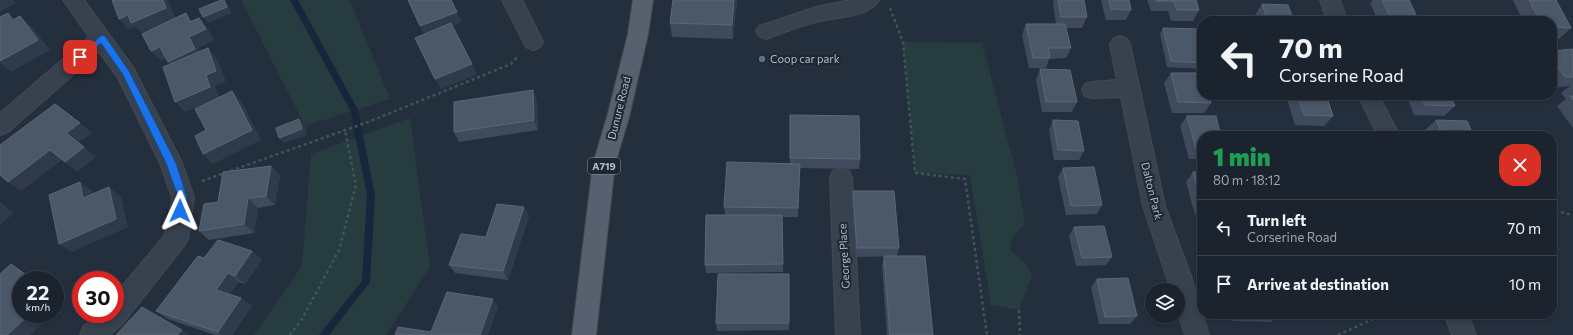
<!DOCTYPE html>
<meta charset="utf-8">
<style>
body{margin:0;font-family:Commissioner,sans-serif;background:#242b36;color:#f1f3f6;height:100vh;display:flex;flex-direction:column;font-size:15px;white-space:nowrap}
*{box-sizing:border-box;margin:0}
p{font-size:13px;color:#a0a4aa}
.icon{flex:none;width:22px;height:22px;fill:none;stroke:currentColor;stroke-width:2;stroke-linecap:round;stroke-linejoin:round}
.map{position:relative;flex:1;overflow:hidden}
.side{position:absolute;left:1197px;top:131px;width:360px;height:188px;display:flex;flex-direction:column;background:#1b232e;border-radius:16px;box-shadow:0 2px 6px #0003,0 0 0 1px #39404a}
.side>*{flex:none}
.hud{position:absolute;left:1197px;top:16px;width:360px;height:84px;border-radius:16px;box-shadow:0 2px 6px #0003,0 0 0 1px #39404a;background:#1b232e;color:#f1f3f6;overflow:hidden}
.tools{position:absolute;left:1145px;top:283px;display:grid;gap:8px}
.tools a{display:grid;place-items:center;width:40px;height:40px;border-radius:50%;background:#1b232e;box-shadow:0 2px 6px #0003,0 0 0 1px #39404a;font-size:20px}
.speed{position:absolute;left:12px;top:271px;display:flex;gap:8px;font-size:20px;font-weight:700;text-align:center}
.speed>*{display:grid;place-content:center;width:52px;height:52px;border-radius:50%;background:#1b232e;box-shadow:0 2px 6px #0003,0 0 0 1px #39404a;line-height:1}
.speed small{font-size:10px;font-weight:400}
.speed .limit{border:6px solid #d22;background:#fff;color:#111}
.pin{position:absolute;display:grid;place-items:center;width:34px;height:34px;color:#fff;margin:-17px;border-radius:8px;box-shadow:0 2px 6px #0006}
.me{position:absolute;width:44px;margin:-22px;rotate:1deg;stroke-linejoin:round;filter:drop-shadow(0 0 3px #0008)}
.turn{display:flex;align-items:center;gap:14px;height:84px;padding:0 16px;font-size:18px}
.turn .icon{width:52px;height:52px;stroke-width:2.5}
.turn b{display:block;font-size:28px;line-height:34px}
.round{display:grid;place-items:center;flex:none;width:42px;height:42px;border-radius:16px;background:#242b36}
.summary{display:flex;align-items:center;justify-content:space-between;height:68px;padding:0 16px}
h1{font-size:24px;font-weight:800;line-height:30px;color:#1e9e55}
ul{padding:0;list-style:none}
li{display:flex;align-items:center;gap:12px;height:56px;padding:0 16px;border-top:1px solid #39404a}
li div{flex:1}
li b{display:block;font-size:15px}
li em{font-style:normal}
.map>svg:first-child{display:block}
.green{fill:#263c3f}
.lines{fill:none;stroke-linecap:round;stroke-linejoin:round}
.stream{fill:#17263c;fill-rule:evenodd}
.minor-casing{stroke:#414a57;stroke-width:2}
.major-casing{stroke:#414a57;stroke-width:2}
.path{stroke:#3f5557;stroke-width:2.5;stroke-dasharray:3 3;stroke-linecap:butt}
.minor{fill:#38414e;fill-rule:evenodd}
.major{fill:#56606e;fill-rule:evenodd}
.wall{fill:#3f4b5c}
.shaded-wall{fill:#2f3b4b}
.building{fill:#4b5868;stroke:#5c6777}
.route{fill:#1a73e8;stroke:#114b97}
.service-dot{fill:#5c6f8a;stroke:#1d2633;stroke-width:1.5}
.labels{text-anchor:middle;stroke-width:4;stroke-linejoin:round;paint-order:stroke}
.shield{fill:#1d2633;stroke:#878f9c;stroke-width:1}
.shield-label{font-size:10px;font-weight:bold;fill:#b4bcc9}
.poi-label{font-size:11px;fill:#b4bcc9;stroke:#1d2633;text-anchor:start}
.street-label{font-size:11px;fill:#b4bcc9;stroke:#1d2633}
</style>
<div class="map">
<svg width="1573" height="335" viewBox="0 0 1573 335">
<rect width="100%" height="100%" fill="#242f3e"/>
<path class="green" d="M241 0H350L390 99 305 126Z
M903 42 982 43 1017 176 1025 225C1015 232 1011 237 1010 250L1026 264 1032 275 1019 310 991 305 970 175 915 173Z
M410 118 430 267 386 335H254L302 266 311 154Z"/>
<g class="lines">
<path class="stream" d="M290 0H298L358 110 375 195 370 282 329 335H319L362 281 367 195 350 110Z"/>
<defs>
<path id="minor" d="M63 0H84L133 67 182 163 194 197 188 239 184 246 124 322 110 335H80L83 327 97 314H115V295L165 235 172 197 160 163 118 78 99 52 8 132 0 135V113L89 37Z
M502 0H522L543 42 540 47 533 50 526 47Z
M851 0H879C869 18 834 17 816 22 799 26 783 33 766 39L759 36 756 31 759 26 816 7Z
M1320 0H1340L1347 21H1327Z
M1120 36 1127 39 1130 44 1165 206 1191 276 1209 335H1185L1178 312V290H1171L1143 206 1121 97 1092 98 1085 96 1082 90 1085 84 1092 82 1117 80 1110 44 1113 39Z
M1358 95H1378L1400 136H1378Z
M841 169 849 171 852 178 860 335H836L830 178 833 171Z
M1444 314H1468L1476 335H1452Z"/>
<path id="major" d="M633 0H653L648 34 629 117 615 164 596 335H572L593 164 607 117 628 34Z"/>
</defs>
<use href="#minor" class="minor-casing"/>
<use href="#major" class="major-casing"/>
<path class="path" d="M890 8 903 42 915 173 965 179 987 335
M202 181 368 122 511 64 518 56
M1552 216 1555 211 1573 215
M1019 310 1020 335
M290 335 302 319 339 250 356 185 345 130
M1338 335 1384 314"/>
<use href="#minor" class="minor"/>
<use href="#major" class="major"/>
</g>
<path class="wall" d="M673 0H737L733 39 672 37 670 23Z
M1054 0H1084L1087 17 1082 28H1066L1071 48 1066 58 1049 59 1046 68H1029L1022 35 1026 24H1056L1053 3Z
M1101 0H1129L1131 10 1126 20H1106Z
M1147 0H1196L1199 10 1193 21H1171L1168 11H1151Z
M1373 0H1409L1419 21H1378L1370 3Z
M1513 0H1556L1571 28 1559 39 1552 38V21H1523Z
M1262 4 1294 21H1257L1255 15Z
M1163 28 1202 36V69L1167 67 1160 34Z
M1573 49V127H1572L1557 106 1566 99 1561 93 1570 86 1552 88V51Z
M1040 69 1077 102 1072 112H1042L1036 80Z
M1171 73 1211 103 1204 113H1172L1164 83Z
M533 90 537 100 538 130 459 142 454 132Z
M1290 95H1326L1333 116 1324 126 1295 125 1287 99Z
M1406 95H1450L1455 106 1444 116 1414 115Z
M790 115 860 159 859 169 800 168 798 217H782L783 272 706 273 705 265 725 215 724 207 790 163Z
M1187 116 1202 136V159H1189L1180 126Z
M1053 120 1084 151 1079 160H1054L1049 130Z
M1436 120 1474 136H1428L1425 130Z
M1317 133 1349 136H1314Z
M1063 168 1102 205 1097 214 1066 215 1058 177Z
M1193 172H1202V216L1195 215 1186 182Z
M280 175 275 205 258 208 254 233 209 240 199 231 218 202Z
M853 191 899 248 897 256 856 257 852 201Z
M524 207 529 216 508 280 455 273 449 265Z
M1074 227 1112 257 1106 265 1076 266 1069 236Z
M252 251 262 260 245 284 239 282 229 294 241 298 252 306 232 335H215L168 319 156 311Z
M884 256 933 335H887L882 265Z
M789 274V330L717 331 716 323Z
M1097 279 1137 316 1130 324H1099L1091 287Z
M1231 314H1280L1271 322 1232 321Z"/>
<path class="shaded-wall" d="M0 0H13L16 3 0 12Z
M163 0H172L168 1 176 19 142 33 135 27 129 30 119 19Z
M224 0 228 5 232 13 208 23 203 17Z
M734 0H737L733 39 732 25Z
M457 12 462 22 425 37 420 26Z
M186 13 195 24 199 18 208 29 215 40 198 48 205 59 178 72 168 62 189 37 190 22Z
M20 16 32 27 50 50 11 72 0 63V61Z
M160 47 170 57 161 61 151 51Z
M208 48 217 59 226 81 215 86 220 98 185 112 175 102Z
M472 64 477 75 441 89 435 79Z
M533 90 537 100 538 130 534 120Z
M232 91 241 101 261 140 213 164 203 154Z
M299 119 304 124 307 135 284 143 279 138Z
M80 123 92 133 78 143 66 133Z
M84 147 96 157 77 172 65 162Z
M50 150 62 160 21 191 8 182Z
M271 166 280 175 275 205 266 196Z
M80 182 92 191 96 207 83 198Z
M109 187 121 197 128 227 72 252 59 244Z
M248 198 258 208 254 233 244 224Z
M0 202 14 213 0 225Z
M524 207 529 216 508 280 503 271Z
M252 251 262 260 245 284 235 276Z
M11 264 25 273 35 280H33Z
M228 273 239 282 227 298 216 290Z
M21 297V310L13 304Z
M241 298 252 306 232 335H222L218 332Z
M493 299 498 307 488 335H480Z
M27 314H31L43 323 30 335H7Z
M182 330 189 335H177Z"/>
<path class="building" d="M112 0H163L166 8 131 23 128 15 119 19Z
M221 0H224L227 7 203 17 199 9Z
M408 0H451L457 12 420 26Z
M673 0H734L732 25 670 23Z
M1058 0H1084L1087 17H1061Z
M1109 0H1129L1131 10 1111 9Z
M1156 0H1196L1199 10H1177L1174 1H1156Z
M1382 0H1409L1419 21H1392Z
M1529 0H1556L1571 28 1552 27V21H1540Z
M1262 4 1288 5 1294 21H1268Z
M8 13 13 20 20 16 38 40 0 61V17Z
M186 13 190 22 199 18 206 29 189 37 195 49 168 62 160 47 151 51 142 34Z
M451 23 472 64 435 79 415 38Z
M1026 24H1065L1071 48H1048L1050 58H1033Z
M1163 28 1200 29 1202 36V63L1171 61Z
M208 48 216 71 206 75 210 87 175 102 163 67Z
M1573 49V77H1565L1552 60V51Z
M1040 69 1070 70 1077 102H1046Z
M1171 73H1202V95H1209L1211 103 1178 102Z
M533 90 534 120 454 132V102Z
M232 91 252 130 203 154 195 136 206 130 195 109Z
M1297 95H1326L1333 116 1304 115Z
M1421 95H1450L1455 106 1425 105Z
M1570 96H1573V100Z
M55 104 80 123 66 133 84 147 65 162 50 150 8 182 0 175V145Z
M790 115 859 116 860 159 790 158Z
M1187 116H1216L1221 136H1202V149H1196Z
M299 119 302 129 279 138 276 128Z
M1053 120 1078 121 1084 151 1058 150Z
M1436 120 1467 121 1474 136H1443Z
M1317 133H1347L1349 136H1318Z
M727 162 800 164 798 208 724 207Z
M271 166 266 196 248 198 244 224 199 231 204 204 218 202 223 172Z
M1094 167 1102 205 1071 206 1063 168Z
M1193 172H1202V204Z
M80 182 83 198 109 187 116 219 59 244 49 195Z
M853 191H894L899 248H857Z
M497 204 524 207 503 271 449 265 461 234 486 237Z
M706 215H782L783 264 705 265Z
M1104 226 1112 257 1082 258 1074 227Z
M218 240 252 251 235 276 228 273 216 290 241 298 218 332 156 311 198 256 204 258Z
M884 256H925L933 335H890Z
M11 264 33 280H21V297L13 304 21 310V314H27L29 315 7 335H0V274Z
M718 274H789V323H716Z
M1128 278 1137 316 1105 317 1097 279Z
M447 292 493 299 480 335H395L398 327 431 332Z
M142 307 182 330 177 335H116Z"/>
<path class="route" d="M102 35 105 36 129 71 176 163 187 197 184 214 180 215 177 214 176 211 178 197 166 163 123 75 101 43 83 59 80 60 76 57Z"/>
<circle class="service-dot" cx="762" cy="59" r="4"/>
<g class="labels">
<rect class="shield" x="588" y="158" width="32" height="16" rx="3"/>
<g class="shield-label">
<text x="604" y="170">A719</text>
</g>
<g class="poi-label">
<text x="770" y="63">Coop car park</text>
</g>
<g class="street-label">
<text transform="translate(619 108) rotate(-76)" y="4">Dunure Road</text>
<text transform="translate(1152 191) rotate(76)" y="4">Dalton Park</text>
<text transform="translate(844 256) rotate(-93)" y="4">George Place</text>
</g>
</g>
</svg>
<div class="tools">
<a><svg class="icon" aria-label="layers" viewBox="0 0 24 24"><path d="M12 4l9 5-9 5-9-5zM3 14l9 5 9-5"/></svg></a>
</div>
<div class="speed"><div>22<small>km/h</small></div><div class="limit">30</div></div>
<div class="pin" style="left:80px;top:57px;background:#d93025"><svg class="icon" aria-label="arrive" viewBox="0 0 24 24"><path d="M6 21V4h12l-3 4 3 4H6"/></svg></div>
<svg class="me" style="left:180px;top:211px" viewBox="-20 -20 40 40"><path d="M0-17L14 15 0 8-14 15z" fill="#1a73e8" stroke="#fff" stroke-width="4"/></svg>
<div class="hud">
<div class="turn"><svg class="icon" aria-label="left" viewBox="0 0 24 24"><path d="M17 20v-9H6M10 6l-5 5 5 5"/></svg><div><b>70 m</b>Corserine Road</div></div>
</div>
<section class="side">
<div class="summary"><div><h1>1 min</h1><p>80 m · 18:12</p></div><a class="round" style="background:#d93025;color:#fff"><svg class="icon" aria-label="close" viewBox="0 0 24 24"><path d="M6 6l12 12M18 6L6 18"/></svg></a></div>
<ul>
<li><svg class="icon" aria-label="left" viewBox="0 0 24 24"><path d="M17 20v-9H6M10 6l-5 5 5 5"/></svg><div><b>Turn left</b><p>Corserine Road</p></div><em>70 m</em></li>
<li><svg class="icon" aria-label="arrive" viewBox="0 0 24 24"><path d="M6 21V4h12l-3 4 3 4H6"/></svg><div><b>Arrive at destination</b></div><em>10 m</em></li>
</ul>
</section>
</div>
